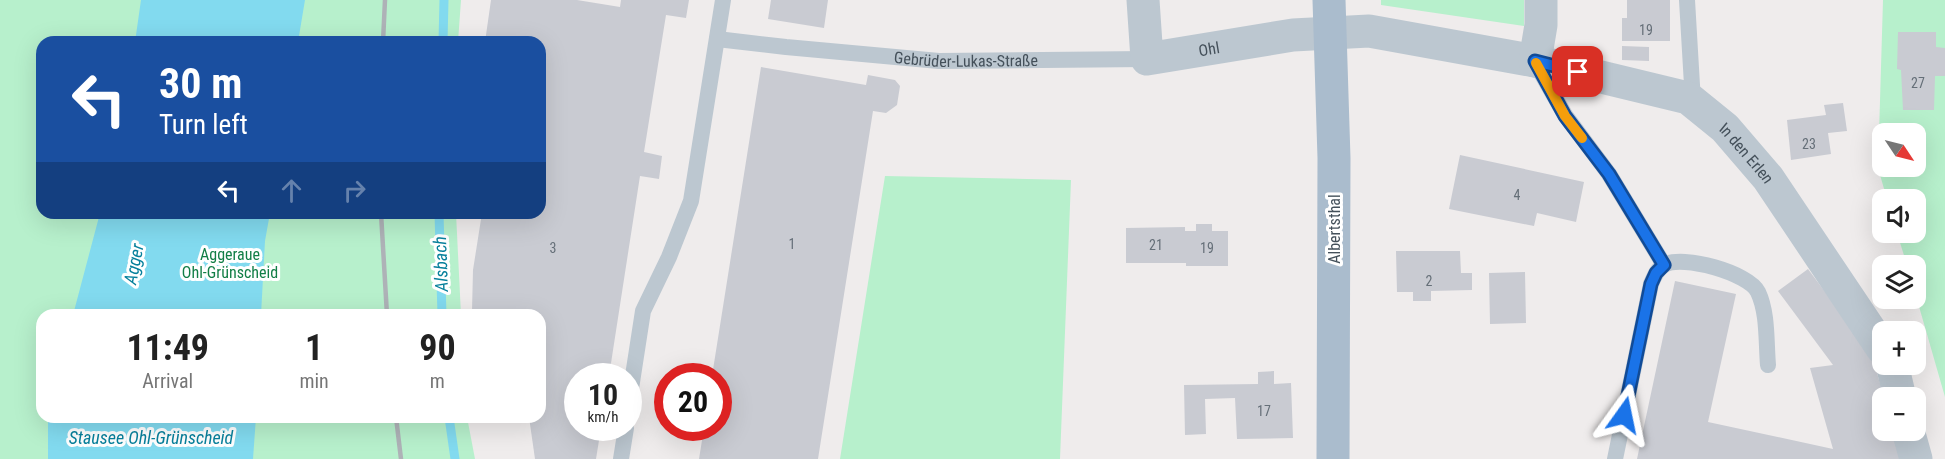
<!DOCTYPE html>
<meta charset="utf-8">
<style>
body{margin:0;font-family:"Roboto Condensed",sans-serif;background:#f2f2f2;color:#222;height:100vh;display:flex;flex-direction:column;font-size:22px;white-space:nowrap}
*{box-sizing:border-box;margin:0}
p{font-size:20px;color:#767676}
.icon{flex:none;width:33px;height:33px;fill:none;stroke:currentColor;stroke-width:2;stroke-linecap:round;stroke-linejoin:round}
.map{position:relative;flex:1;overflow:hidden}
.panel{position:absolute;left:36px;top:309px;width:510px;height:114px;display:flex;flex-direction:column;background:#fff;border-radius:18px;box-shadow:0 6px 24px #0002}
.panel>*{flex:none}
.top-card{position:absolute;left:36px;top:36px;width:510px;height:183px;border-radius:18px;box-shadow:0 6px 24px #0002;background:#1a4fa0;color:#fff;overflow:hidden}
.needle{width:39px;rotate:125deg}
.buttons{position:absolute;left:1872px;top:123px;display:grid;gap:12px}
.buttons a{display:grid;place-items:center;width:54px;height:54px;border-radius:12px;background:#fff;box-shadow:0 6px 24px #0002;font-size:30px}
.speed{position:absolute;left:564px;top:363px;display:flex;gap:12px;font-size:30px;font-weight:700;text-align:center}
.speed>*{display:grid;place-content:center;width:78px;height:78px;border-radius:50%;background:#fff;box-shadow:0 6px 24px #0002;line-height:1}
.speed small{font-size:15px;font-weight:400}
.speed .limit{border:9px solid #d22;background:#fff;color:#111}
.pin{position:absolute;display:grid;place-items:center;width:51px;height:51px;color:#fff;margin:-26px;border-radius:12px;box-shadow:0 3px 9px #0006}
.me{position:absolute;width:66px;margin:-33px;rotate:12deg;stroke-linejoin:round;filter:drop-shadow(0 0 4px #0008)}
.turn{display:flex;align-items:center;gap:21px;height:126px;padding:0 24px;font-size:27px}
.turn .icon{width:78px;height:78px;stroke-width:2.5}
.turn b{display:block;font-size:42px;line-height:51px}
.lanes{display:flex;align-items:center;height:57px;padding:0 24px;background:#0003;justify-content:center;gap:30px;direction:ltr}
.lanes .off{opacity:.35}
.eta{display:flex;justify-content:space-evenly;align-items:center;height:102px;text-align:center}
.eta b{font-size:36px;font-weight:700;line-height:42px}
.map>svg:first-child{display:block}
.green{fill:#b7f0cc;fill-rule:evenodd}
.water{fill:#82daef}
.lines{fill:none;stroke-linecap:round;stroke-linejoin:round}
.stream{stroke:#82daef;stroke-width:9}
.building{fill:#c9cbd2}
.service{stroke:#bcc7d0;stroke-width:16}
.minor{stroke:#bcc7d0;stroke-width:33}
.primary{stroke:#aabccd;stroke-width:33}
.rail{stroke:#aeb2b7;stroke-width:4.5}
.route-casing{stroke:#114b97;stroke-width:15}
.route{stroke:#1a73e8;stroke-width:10}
.slow{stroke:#f59e0b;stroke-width:10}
.labels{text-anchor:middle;stroke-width:6;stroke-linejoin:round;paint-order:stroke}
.number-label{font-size:14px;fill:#656f78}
.street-label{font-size:16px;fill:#44505a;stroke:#fff}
.park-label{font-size:16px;fill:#127e46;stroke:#fff}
.water-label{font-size:18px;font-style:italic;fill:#07809c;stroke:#fff}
</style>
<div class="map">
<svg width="1945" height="459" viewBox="0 0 1945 459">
<rect width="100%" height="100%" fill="#efecec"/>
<path class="green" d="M0 0H461L458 42H42V213H456L461 315H42V417H467L475 459H0Z
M1381 0H1524V26L1381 5Z
M1883 0H1945V397L1916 296V266L1907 265 1897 233 1916 232V200L1887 199 1878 168ZM1882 134H1916V166H1882Z
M885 176 1071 180 1060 459H840Z"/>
<path class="water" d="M141 0H305L298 42H135Z
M100 213H270L265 241 261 315H73Z
M48 417H256L253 459H48Z"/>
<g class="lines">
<path class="stream" d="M443 42 444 0
M439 213 442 315
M449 417 455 459"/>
</g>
<path class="building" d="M491 0H577L620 7 621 0H689L686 18 666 15 644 152 662 156 659 179 640 176 609 376H578V428H601L596 459H535L529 417H540V315H490L472 311 473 270 482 213H540V42H485Z
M771 0H828L824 28 768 19Z
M1627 0H1670V41H1622V18H1627Z
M1898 32H1936V47L1945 48V76H1935L1934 110H1903L1901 70 1897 69Z
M1622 46 1649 47V61L1622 60Z
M761 67 866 85 868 75 895 80 900 86 897 105 886 113 873 111 818 459H699L704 428H718V376H712Z
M1843 103 1847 131 1828 133 1831 154 1791 160 1787 120 1826 115 1824 105Z
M1460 155 1584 182 1576 222 1537 213 1534 226 1449 209Z
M1196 224H1212V231H1228V266H1186V263H1126V228L1185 227V231H1196Z
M1396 251H1460L1461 273H1472V290L1431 291V301H1413V292H1397Z
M1808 269 1872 355 1884 398 1882 430H1893L1901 459H1637L1675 281 1736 294 1708 422 1833 449 1810 368 1833 365 1778 291Z
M1525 272 1526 323 1490 324 1489 273Z
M1274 371V384L1291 383 1293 438 1237 439 1235 398 1205 399 1206 434 1185 435 1184 385 1258 384V372Z"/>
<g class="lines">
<g class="service">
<path d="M1687 0 1693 102"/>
<path id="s1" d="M717 39 786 47 939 61 1147 59"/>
<path d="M1535 62 1565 115 1609 174 1664 265"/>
<path d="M628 408 643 311 669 257 691 201 723 0"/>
<path d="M621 459 626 428"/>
<path d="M1615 459 1651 284C1654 277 1657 269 1664 265 1682 254 1749 273 1758 292 1768 313 1766 342 1768 365"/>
</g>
<g class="minor">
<path id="s2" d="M1143 0 1147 59 1293 35 1369 31 1535 61 1688 98 1725 128 1768 178 1882 348"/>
<path d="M1535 61 1541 25V0"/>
<path d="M1892 364 1900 398"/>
<path d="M1908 430 1916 459"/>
</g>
<path class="primary" d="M1329 0 1334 158 1333 459"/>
<path class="rail" d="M383 42 385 0
M381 213 387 315
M396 417 401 459"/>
</g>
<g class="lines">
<defs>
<path id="route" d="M1578 72 1535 61 1565 116 1609 174 1664 265 1656 273 1651 284 1624 415"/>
</defs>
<use href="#route" class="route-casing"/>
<use href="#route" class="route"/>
<path class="slow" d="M1536 63 1565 116 1582 138"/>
</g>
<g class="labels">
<g class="number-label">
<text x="1646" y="35">19</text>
<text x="1918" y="88">27</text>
<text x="1809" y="149">23</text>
<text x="1517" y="200">4</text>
<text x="792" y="249">1</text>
<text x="1156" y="250">21</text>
<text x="553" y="253">3</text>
<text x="1207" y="253">19</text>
<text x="1429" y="286">2</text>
<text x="1264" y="416">17</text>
</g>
<g class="street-label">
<text dy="6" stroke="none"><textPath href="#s2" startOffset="122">Ohl</textPath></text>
<text dy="6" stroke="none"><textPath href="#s1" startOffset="250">Gebrüder-Lukas-Straße</textPath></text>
<text dy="6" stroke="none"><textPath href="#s2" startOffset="690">In den Erlen</textPath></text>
<text transform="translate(1334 229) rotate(-90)" y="6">Albertsthal</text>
</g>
<g class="park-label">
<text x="230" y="260">Aggeraue<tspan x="230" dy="18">Ohl-Grünscheid</tspan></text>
</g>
<g class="water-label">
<text transform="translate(134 264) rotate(-79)" y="6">Agger</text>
<text transform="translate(441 264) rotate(-92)" y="6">Alsbach</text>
<text x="151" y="444">Stausee Ohl-Grünscheid</text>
</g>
</g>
</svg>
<div class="buttons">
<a><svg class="needle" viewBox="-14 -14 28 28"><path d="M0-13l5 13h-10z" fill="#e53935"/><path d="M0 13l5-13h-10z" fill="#767676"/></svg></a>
<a><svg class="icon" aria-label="sound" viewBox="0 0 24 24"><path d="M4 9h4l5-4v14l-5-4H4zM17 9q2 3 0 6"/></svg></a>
<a><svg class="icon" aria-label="layers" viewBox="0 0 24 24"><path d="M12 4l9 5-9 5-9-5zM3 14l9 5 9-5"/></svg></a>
<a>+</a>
<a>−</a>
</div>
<div class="speed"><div>10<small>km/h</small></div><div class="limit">20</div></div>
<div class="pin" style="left:1578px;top:72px;background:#d93025"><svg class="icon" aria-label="arrive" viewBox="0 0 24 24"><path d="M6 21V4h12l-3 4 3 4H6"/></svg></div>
<svg class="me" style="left:1624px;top:415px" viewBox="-20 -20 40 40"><path d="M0-17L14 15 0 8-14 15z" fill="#1a73e8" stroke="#fff" stroke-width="4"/></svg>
<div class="top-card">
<div class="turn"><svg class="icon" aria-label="left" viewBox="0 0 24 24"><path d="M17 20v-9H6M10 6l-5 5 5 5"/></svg><div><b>30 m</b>Turn left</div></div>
<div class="lanes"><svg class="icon" aria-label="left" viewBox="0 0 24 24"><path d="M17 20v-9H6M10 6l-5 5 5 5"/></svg><svg class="icon off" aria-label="ahead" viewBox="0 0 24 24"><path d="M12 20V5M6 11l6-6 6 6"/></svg><svg class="icon off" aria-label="right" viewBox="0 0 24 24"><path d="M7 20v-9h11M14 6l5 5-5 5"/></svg></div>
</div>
<section class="panel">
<div class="eta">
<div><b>11:49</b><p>Arrival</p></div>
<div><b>1</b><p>min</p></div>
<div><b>90</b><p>m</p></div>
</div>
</section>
</div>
